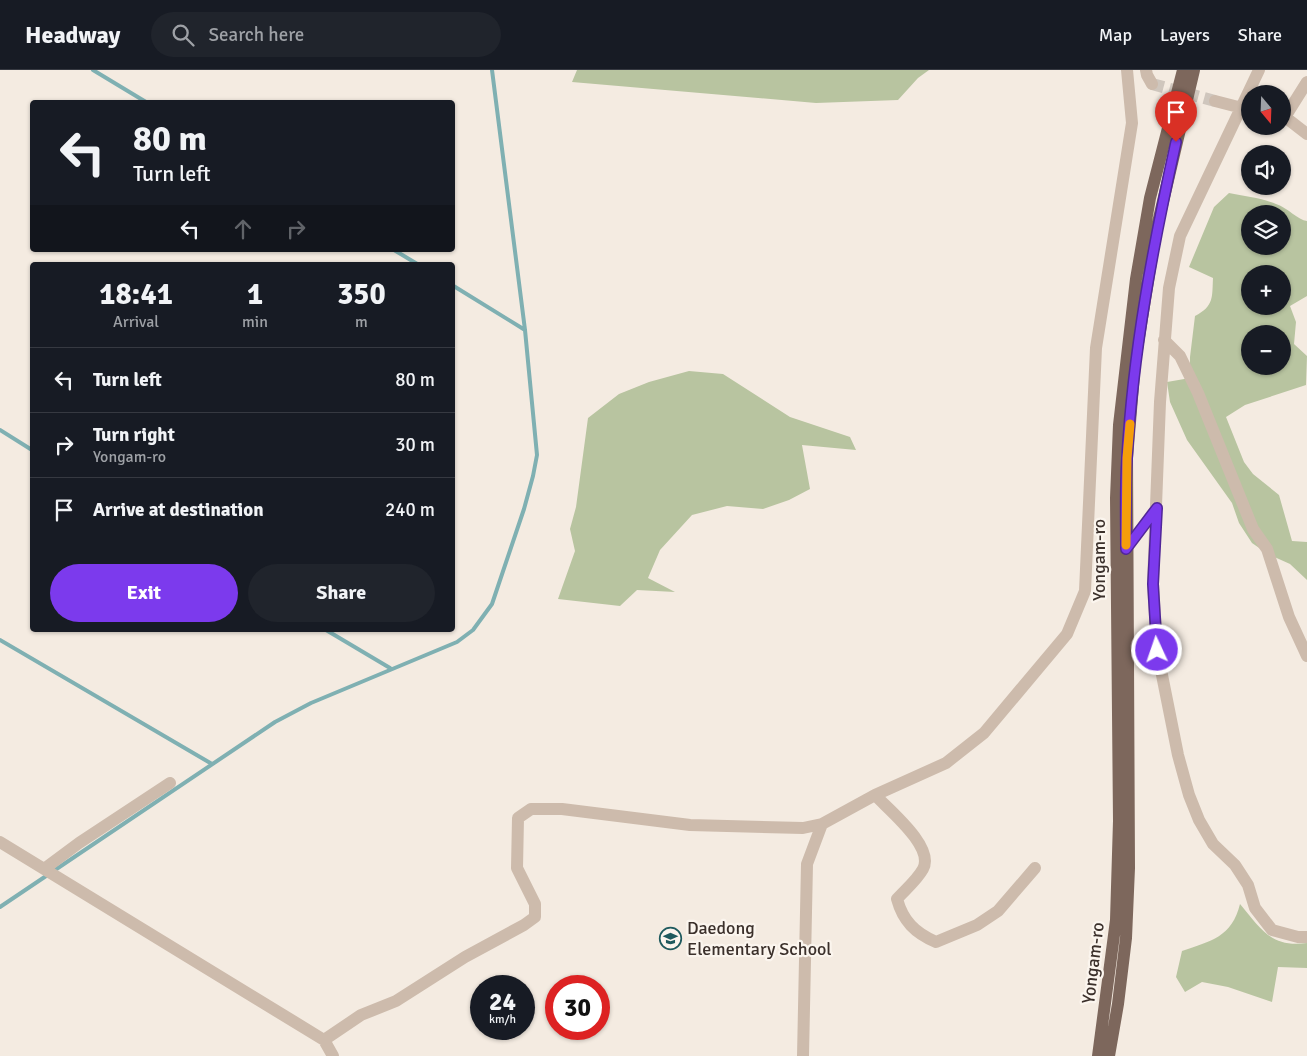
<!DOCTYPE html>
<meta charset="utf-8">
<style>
body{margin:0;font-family:Signika,sans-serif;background:#20242c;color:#f1f3f6;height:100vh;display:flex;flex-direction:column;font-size:19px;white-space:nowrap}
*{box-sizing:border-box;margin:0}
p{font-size:16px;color:#9ea1a6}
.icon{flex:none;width:28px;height:28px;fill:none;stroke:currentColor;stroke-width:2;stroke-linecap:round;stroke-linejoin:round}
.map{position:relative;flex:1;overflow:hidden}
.drawer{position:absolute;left:30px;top:192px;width:425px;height:370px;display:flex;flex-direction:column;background:#171b24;border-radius:5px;box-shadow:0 1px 4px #0004}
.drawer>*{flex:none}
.hud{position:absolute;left:30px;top:30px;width:425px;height:152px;border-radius:5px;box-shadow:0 1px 4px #0004;background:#171b24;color:#f1f3f6;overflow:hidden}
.needle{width:32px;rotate:161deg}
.tools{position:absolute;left:1241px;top:15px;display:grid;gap:10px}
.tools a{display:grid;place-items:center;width:50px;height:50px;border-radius:50%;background:#171b24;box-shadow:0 1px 4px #0004;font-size:25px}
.speed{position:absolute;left:470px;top:905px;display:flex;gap:10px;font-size:25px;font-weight:700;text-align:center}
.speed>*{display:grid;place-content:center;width:65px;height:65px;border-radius:50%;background:#171b24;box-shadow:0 1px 4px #0004;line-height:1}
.speed small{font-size:12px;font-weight:400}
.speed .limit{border:8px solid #d22;background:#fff;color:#111}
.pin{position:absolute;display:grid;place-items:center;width:42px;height:42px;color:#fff;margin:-51px -21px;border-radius:50% 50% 50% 0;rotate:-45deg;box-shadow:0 0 5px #0007}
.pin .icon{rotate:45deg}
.me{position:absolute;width:55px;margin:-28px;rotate:357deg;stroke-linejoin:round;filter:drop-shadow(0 0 4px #0008)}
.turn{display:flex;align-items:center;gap:18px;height:105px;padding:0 20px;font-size:22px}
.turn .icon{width:65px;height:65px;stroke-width:2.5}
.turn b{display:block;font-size:35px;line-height:42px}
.lanes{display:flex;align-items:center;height:48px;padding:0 20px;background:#0003;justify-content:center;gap:25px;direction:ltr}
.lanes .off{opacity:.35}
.eta{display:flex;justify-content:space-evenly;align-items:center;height:85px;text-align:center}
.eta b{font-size:30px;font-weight:700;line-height:35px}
.button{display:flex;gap:10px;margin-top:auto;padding:10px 20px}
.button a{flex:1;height:58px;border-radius:30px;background:#7c3aed;color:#fff;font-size:20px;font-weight:700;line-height:58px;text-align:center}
.button a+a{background:#20242c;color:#f1f3f6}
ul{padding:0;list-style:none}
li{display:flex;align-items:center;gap:15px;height:65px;padding:0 20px;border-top:1px solid #363941}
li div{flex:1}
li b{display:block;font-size:19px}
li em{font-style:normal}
header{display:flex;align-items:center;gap:30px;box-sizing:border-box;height:70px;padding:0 25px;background:#171b24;border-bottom:1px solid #363941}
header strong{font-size:24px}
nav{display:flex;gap:28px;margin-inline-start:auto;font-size:18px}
.search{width:350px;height:45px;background:#20242c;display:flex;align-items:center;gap:12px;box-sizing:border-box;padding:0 18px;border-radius:28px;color:#9ea1a6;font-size:19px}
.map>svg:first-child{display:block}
.green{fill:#b8c4a0;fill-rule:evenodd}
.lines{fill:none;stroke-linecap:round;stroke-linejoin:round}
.stream{stroke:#7fb0b2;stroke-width:4}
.minor-tunnel{stroke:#cfc6bd;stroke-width:12;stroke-dasharray:12 6;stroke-linecap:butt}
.minor{stroke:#cdbbac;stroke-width:12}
.major{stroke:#7d675c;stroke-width:12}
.route-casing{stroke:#51269a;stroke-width:12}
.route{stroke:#7c3aed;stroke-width:9}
.slow{stroke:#f59e0b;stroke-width:9}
.labels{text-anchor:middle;stroke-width:4.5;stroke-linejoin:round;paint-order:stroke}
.street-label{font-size:18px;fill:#3b302b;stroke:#fbf5ee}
.poi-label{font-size:18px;fill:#3b302b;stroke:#fbf5ee;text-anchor:start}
</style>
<header>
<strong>Headway</strong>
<div class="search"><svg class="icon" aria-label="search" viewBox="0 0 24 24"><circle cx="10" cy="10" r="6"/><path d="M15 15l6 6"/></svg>Search here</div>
<nav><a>Map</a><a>Layers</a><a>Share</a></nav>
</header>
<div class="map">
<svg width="1307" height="986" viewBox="0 0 1307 986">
<rect width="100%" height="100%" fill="#f4ebe1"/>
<path class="green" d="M577 0H929L918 8 898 30 816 33 572 12Z
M1229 123C1244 126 1262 128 1276 134 1288 138 1298 150 1307 151V226L1290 236 1296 252 1294 274 1307 286 1306 315 1245 335 1226 347 1244 392 1253 404 1279 425 1292 471 1307 472V510L1290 494 1268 484 1252 473 1239 453 1232 433 1187 370 1170 332 1167 312 1190 308V287L1195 246C1214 236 1212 228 1213 208L1189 197 1214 137ZM1250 144H1282V176H1250ZM1250 204H1282V236H1250ZM1250 264H1282V296H1250Z
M689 301 723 304 790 347 850 367 856 380 802 375 810 419 789 430 763 439 727 436 692 445 660 480 648 508 675 522 637 520 620 536 558 529 575 481 570 459 576 437 588 348 619 324 649 312Z
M1240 834C1261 859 1271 878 1307 873V898L1278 897 1272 932 1228 917 1202 912 1185 922 1176 907 1182 881C1211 871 1232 867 1240 834Z"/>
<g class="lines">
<path class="stream" d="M93 0 146 32
M394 180 419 195
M452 215 525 260
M0 360 32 380
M326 560 390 598
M0 570 212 694
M0 837 275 652 311 633 457 572 473 560 492 534 524 439 533 406 537 385 525 260 492 0"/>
<path class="minor-tunnel" d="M1152 14 1215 31"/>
<path class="minor" d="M1146 0 1147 5 1152 14
M1259 0 1180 166 1169 218 1160 332 1153 514 1157 580 1178 685 1189 725 1199 750 1213 774 1235 795 1248 815 1255 838 1272 860 1298 867H1307
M1215 31 1250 40
M1282 46 1285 47 1307 12
M1285 47 1307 64
M1164 270 1180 286 1198 323 1253 459 1267 479 1289 547 1307 586
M1126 479 1157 438
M875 725C889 740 935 777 923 799 917 810 905 820 897 829 903 851 915 863 936 872L977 855 998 841 1035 798
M0 772 324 970 333 986
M44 799 79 773 170 713
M324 970 361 945 396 931 465 887 524 855 535 847V834L517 798 518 748 531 739H562L690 755 803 758 822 754
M803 986 807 794 822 754 875 725 946 693 984 663 1067 564 1085 521 1096 278 1132 53 1127 0"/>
<path class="major" d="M1098 986 1116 850 1119 751 1116 428 1119 355 1136 209 1150 128 1183 0
M1109 986 1118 934 1126 868 1129 798 1127 388 1135 292 1156 161 1194 0"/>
</g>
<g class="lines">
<defs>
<path id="route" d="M1157 580 1153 514 1157 438 1126 479C1126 449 1125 418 1127 388 1133 281 1153 176 1176 72"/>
</defs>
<use href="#route" class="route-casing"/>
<use href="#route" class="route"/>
<path class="slow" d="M1126 475 1127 388 1130 354"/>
</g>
<defs>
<symbol id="school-ring" viewBox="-11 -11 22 22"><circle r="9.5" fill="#fbf5ee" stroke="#1f5a5e" stroke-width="1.5"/><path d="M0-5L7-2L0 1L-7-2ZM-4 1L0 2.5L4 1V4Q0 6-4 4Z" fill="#1f5a5e"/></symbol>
</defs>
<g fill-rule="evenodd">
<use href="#school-ring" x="658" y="856" width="25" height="25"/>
</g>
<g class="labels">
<g class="street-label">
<text transform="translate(1099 490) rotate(-90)" y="6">Yongam-ro</text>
<text transform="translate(1093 893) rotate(-83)" y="6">Yongam-ro</text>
</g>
<g class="poi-label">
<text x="687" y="864">Daedong<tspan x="687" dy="21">Elementary School</tspan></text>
</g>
</g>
</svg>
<div class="tools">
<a><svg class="needle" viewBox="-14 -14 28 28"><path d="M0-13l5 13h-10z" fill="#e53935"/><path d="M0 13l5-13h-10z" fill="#9ea1a6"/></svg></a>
<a><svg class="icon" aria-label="sound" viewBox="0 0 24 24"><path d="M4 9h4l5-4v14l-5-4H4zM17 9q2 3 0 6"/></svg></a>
<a><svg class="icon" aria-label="layers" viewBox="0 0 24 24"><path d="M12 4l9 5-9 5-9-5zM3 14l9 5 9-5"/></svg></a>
<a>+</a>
<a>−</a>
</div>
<div class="speed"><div>24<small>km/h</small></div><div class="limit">30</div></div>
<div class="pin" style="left:1176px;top:72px;background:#d93025"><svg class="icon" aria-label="arrive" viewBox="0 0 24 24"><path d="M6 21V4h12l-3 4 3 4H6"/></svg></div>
<svg class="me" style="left:1157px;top:580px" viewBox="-20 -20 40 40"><circle r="17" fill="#7c3aed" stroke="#fff" stroke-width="3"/><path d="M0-11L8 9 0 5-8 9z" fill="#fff"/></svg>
<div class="hud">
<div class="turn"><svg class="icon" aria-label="left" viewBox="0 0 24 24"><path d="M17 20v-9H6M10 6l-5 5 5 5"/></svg><div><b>80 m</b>Turn left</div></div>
<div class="lanes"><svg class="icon" aria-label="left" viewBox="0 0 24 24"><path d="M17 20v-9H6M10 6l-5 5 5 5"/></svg><svg class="icon off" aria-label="ahead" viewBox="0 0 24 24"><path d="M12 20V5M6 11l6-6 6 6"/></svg><svg class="icon off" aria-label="right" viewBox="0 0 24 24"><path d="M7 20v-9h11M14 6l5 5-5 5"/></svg></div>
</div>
<section class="drawer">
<div class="eta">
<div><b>18:41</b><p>Arrival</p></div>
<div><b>1</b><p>min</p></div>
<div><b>350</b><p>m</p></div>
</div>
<ul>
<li><svg class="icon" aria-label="left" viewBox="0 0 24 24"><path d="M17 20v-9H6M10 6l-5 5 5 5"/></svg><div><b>Turn left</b></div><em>80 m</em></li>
<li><svg class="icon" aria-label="right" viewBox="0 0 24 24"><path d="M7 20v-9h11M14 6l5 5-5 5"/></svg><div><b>Turn right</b><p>Yongam-ro</p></div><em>30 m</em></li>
<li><svg class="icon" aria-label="arrive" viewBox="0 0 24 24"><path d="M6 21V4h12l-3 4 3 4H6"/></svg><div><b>Arrive at destination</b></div><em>240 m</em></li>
</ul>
<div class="button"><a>Exit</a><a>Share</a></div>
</section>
</div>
